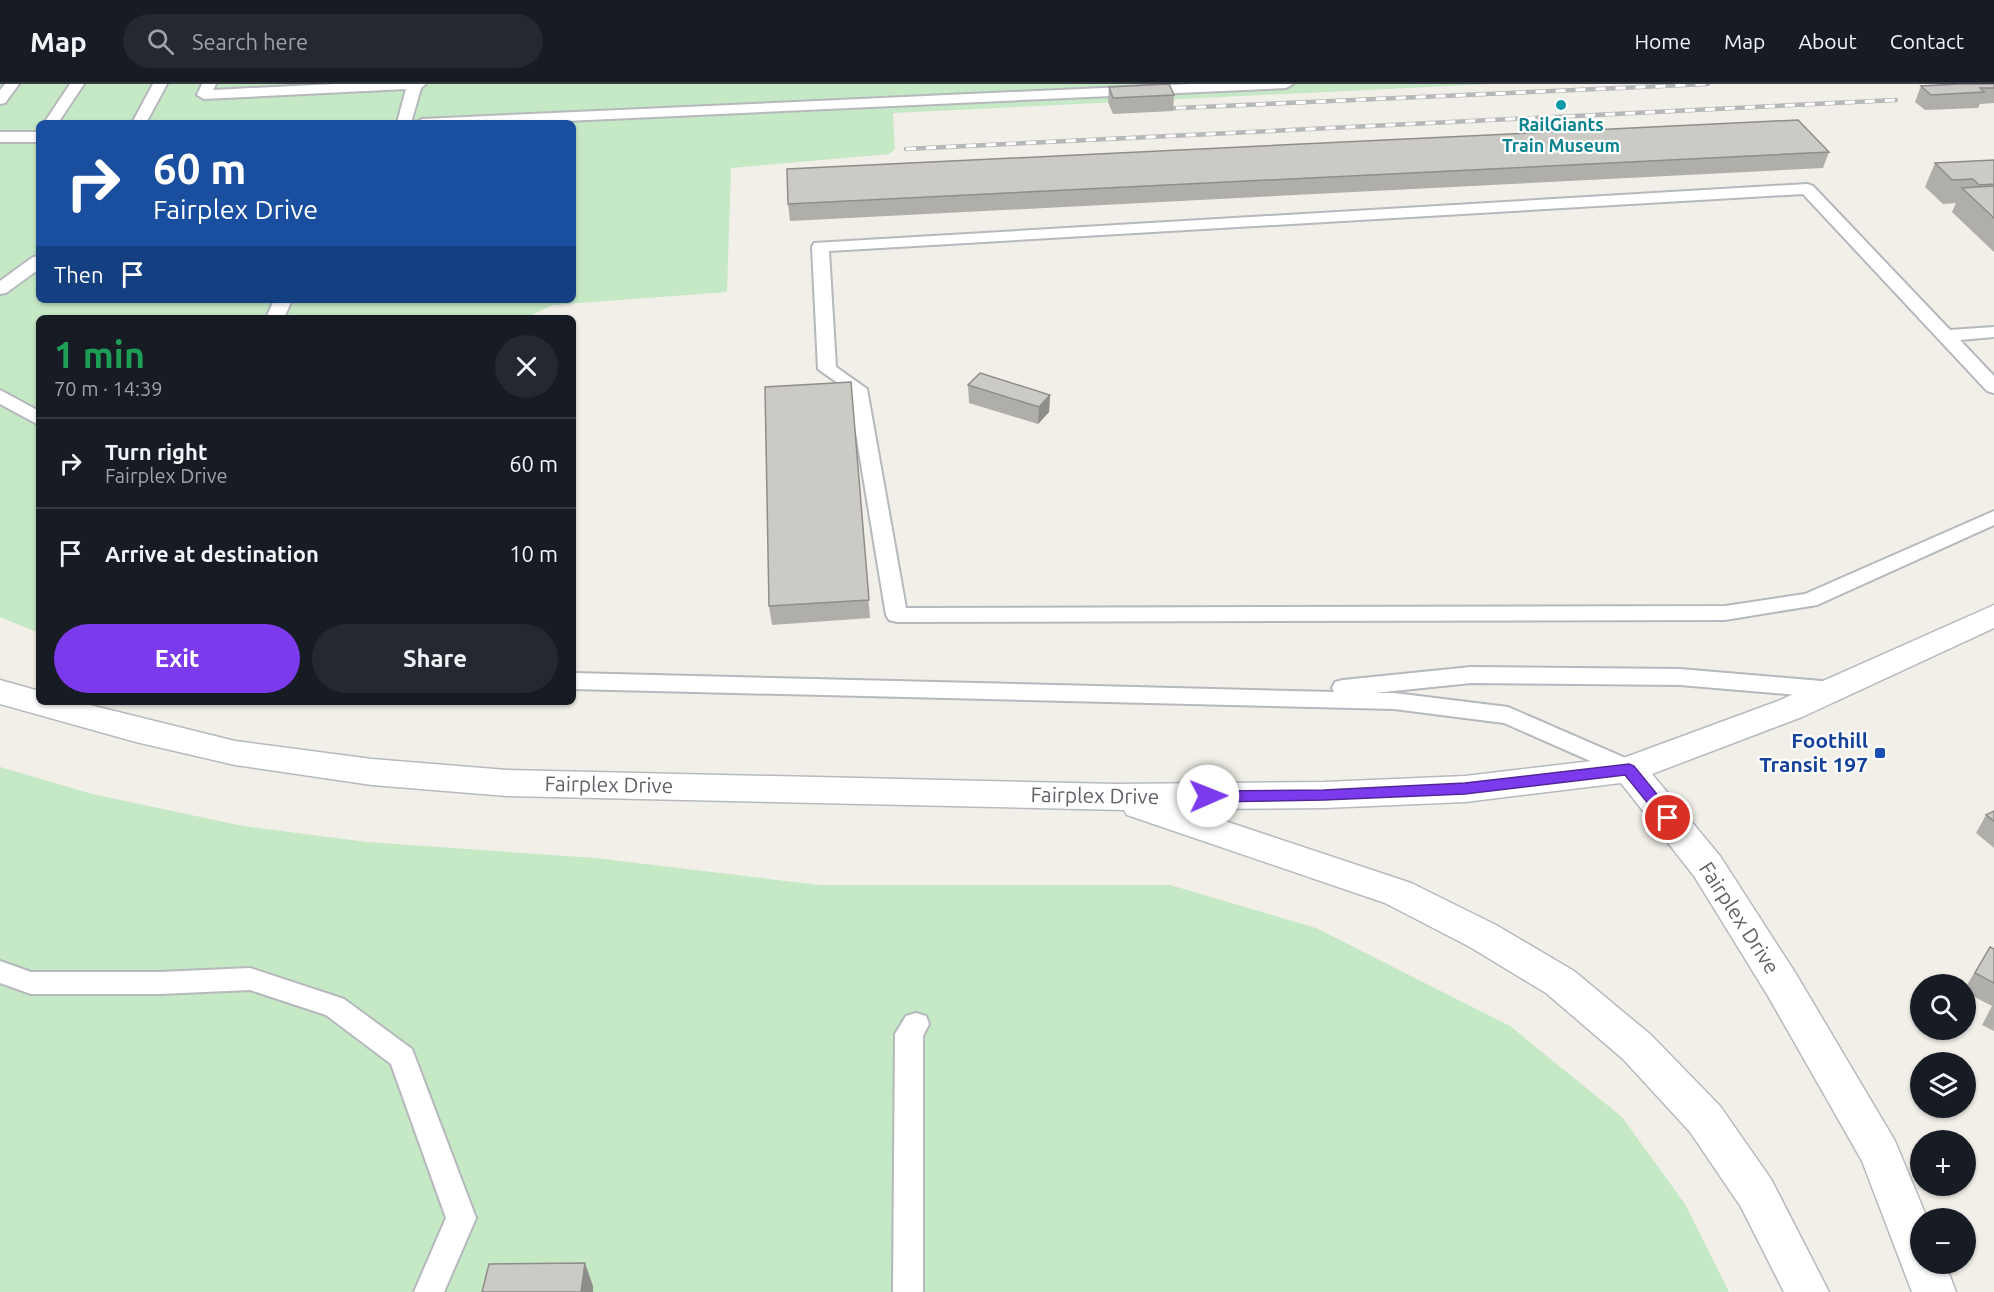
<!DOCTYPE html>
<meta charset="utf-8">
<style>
body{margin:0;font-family:Ubuntu,sans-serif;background:#242831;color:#f1f3f6;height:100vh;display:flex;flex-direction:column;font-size:22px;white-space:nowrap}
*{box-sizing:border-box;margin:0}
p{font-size:20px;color:#9ea1a6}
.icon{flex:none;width:33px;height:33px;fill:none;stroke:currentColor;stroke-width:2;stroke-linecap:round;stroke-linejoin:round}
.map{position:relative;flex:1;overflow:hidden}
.panel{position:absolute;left:36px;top:231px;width:540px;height:390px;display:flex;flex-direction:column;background:#171b24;border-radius:9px;box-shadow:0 2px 4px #0004}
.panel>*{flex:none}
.top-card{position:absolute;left:36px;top:36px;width:540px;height:183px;border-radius:9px;box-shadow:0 2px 4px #0004;background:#1a4fa0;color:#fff;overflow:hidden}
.buttons{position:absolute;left:1910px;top:890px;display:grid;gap:12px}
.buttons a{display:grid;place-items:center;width:66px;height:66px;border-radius:50%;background:#171b24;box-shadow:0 2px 4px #0004;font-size:30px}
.pin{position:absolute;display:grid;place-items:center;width:51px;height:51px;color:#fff;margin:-26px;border:3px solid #fff;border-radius:50%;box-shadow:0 2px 6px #0007}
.me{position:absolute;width:66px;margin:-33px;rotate:89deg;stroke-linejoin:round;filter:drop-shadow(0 0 4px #0008)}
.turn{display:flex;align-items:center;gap:21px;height:126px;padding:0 18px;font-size:27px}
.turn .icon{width:78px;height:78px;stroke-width:2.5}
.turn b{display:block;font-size:42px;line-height:51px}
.then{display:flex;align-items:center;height:57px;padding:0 18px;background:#0003;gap:12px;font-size:22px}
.round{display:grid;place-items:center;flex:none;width:63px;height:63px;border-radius:32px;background:#242831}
.overview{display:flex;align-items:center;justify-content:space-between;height:102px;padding:0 18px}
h1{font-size:36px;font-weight:600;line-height:45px;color:#1e9e55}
.action{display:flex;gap:12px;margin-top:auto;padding:12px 18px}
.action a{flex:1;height:69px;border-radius:36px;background:#7c3aed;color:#fff;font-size:24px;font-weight:600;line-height:69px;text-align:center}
.action a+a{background:#242831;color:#f1f3f6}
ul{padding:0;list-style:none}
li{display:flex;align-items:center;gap:18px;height:90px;padding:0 18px;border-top:2px solid #363941}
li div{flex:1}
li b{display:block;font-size:22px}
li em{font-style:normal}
header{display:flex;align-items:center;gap:36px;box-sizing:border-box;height:84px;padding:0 30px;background:#171b24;border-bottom:2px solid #363941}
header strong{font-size:28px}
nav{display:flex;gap:33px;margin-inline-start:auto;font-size:21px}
.search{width:420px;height:54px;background:#242831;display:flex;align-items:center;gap:15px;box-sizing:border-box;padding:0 21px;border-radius:33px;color:#9ea1a6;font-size:22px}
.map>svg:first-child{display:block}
.green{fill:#c5e8c5;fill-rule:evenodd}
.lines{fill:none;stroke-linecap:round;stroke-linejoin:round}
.lane-casing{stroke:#b5b8bc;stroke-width:4}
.secondary-casing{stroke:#b6babf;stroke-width:3}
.lane{fill:#fff;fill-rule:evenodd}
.secondary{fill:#fff;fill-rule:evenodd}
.rail-casing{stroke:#b6b7b8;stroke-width:4.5}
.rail{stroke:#fff;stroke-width:3;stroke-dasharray:10;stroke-linecap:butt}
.wall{fill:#afaea9}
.shaded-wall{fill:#8f8d8a}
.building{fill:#cccac5;stroke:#8f8d8a;stroke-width:1.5}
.route{fill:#7c3aed;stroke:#51269a;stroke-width:1.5}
.culture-dot{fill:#0f9aa8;stroke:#fff;stroke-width:2}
.transit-dot{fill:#1a4fb4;stroke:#fff;stroke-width:2}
.labels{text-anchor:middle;stroke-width:4.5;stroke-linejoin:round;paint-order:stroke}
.far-culture-label{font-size:18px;font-weight:bold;fill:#0d838f;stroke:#fff}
.transit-label{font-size:21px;font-weight:bold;fill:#164399;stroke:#fff;text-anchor:end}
.street-label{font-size:21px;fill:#5f6368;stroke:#fff}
</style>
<header>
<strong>Map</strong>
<div class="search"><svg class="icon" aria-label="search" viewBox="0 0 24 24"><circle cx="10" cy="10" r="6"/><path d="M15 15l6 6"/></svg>Search here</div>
<nav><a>Home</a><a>Map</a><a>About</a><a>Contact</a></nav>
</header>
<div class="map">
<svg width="1994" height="1208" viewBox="0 0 1994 1208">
<rect width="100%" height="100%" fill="#f1efe8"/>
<path class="green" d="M0 0H1490L893 29 895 65 889 70 731 84 727 208 553 221 525 234H39V549L0 533ZM39 39H573V216H39Z
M0 683 92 710 243 742 367 758 595 774 819 801H1170L1316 844 1510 942 1622 1033 1685 1120 1729 1208H0Z"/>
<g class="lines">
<defs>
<path id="lane" d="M5 0H19L5 19 0 20V6Z
M70 0H84L58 39H44Z
M153 0H167L146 39H132Z
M202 0H216L213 6 334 0H426L421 4 411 39H397L406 5 204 15 197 11Z
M1190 0H1293L1286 4 521 39H415L422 35Z
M0 48H39V58H0Z
M1807 100 1813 102 1950 246 1994 243V253L1960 256 1994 292V309L1987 307 1803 110 829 167 836 283 867 305 906 524 1725 522 1805 510 1994 427V441L1817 521 1725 536 897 538 889 536 886 531 849 307 818 285 812 163 814 159Z
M39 172V185L6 209 0 210V197L33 173Z
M274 216H292L284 234H266Z
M0 306 39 327V341L0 320Z
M1471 583 1680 585 1833 598 1841 600 1844 606 1841 612 1833 614 1680 601 1471 599 1374 609H1394L1508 623 1637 679 1641 685 1637 691 1629 694 1504 639 1394 625 573 605V589L1334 608 1332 604 1335 598 1343 596Z
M0 877 31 888H160L250 884 344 915 412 965 476 1134 444 1208H414L446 1134 391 980 326 931 250 906 160 910H31L0 899Z
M916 929 926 932 929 940 923 952V1208H893L895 950 906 932Z"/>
<path id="secondary" d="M1994 521V544L1802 633 1652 690 1720 772 1796 890 1895 1057 1927 1134H1920V1179H1945L1956 1208H1912L1862 1077 1768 912 1694 792 1621 699 1465 718 1324 724 1189 725 1411 799 1496 841 1574 887 1651 951 1720 1022 1771 1095 1829 1208H1784L1741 1123 1690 1048 1623 975 1546 909 1470 863 1385 819 1127 731 1124 726 507 712 372 701 235 681 136 658 0 620V596L39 607V618H78L235 657 372 675 507 686 1115 700 1324 698 1465 692 1626 673 1778 617Z"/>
</defs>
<use href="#lane" class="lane-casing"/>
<use href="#secondary" class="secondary-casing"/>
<use href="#lane" class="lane"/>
<use href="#secondary" class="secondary"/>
<defs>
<path id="rail" d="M1156 25 1708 0
M906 65 1896 16"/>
</defs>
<use href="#rail" class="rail-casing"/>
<use href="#rail" class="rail"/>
</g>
<path class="wall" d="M1950 0H1994V19L1980 20 1978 24 1925 26 1915 18 1921 2Z
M1109 3 1174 11 1173 27 1113 30 1108 18Z
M1829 68 1823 84 790 137 788 120Z
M1994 76V168L1952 128 1956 119 1943 120 1925 103 1935 79Z
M851 298 870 534 772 541 769 522Z
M968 301 1050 311 1049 328 1038 340 969 319Z
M1994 727V764L1976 749 1986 731Z
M1990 863 1994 865V947L1982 941 1992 922 1965 908V904Z"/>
<path class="shaded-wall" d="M1050 311 1049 328 1038 340 1039 323Z
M585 1179 593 1202V1208H581Z"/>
<path class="building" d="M1169 0 1174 11 1113 14 1109 3Z
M1959 0H1994V4H1980L1984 8 1931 11 1921 2Z
M1798 36 1829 68 788 120 787 85Z
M1994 76V100L1979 101 1973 95 1952 96 1935 79Z
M1994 102V134L1962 104Z
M980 289 1050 311 1039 323 968 301Z
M851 298 869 516 769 522 765 303Z
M1994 727V737L1986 731Z
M1990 863 1994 865V899L1975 889Z
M585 1179 581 1208H482L489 1180Z"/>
<path class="route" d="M1629 680 1634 682 1673 730 1675 734 1673 738H1663L1625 691 1465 710 1324 716 1208 718 1201 712 1208 707 1324 706 1465 699Z"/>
<circle class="culture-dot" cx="1561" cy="21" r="6"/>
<rect class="transit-dot" x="1874" y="663" width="12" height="12" rx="3"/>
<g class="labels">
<g class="far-culture-label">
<text x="1561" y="47">RailGiants<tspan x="1561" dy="21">Train Museum</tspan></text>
</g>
<g class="transit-label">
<text x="1868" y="664">Foothill<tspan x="1868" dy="24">Transit 197</tspan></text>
</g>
<g class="street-label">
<text transform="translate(609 701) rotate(1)" y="7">Fairplex Drive</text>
<text transform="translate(1095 712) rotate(1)" y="7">Fairplex Drive</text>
<text transform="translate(1739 834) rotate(57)" y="7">Fairplex Drive</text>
</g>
</g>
</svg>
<div class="buttons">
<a><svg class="icon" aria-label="search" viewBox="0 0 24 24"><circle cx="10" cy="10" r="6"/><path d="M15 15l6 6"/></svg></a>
<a><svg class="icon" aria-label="layers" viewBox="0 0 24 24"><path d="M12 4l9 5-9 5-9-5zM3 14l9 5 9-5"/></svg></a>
<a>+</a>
<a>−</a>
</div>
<div class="pin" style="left:1668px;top:734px;background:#d93025"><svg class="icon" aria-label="arrive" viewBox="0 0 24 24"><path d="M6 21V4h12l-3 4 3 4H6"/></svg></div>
<svg class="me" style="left:1208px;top:712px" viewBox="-20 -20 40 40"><circle r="19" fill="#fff"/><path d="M0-13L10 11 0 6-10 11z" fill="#7c3aed"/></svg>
<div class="top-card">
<div class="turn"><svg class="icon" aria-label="right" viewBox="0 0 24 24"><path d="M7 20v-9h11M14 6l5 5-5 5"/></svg><div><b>60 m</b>Fairplex Drive</div></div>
<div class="then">Then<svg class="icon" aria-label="arrive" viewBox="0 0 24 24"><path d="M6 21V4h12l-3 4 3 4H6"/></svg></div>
</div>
<section class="panel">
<div class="overview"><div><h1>1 min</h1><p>70 m · 14:39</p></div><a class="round"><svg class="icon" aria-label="close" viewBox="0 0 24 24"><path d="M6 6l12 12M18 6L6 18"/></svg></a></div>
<ul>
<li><svg class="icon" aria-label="right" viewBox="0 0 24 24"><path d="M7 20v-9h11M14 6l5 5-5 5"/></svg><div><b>Turn right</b><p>Fairplex Drive</p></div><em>60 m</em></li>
<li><svg class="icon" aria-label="arrive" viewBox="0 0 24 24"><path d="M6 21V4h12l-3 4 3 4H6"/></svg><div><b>Arrive at destination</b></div><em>10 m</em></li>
</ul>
<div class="action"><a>Exit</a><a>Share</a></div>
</section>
</div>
